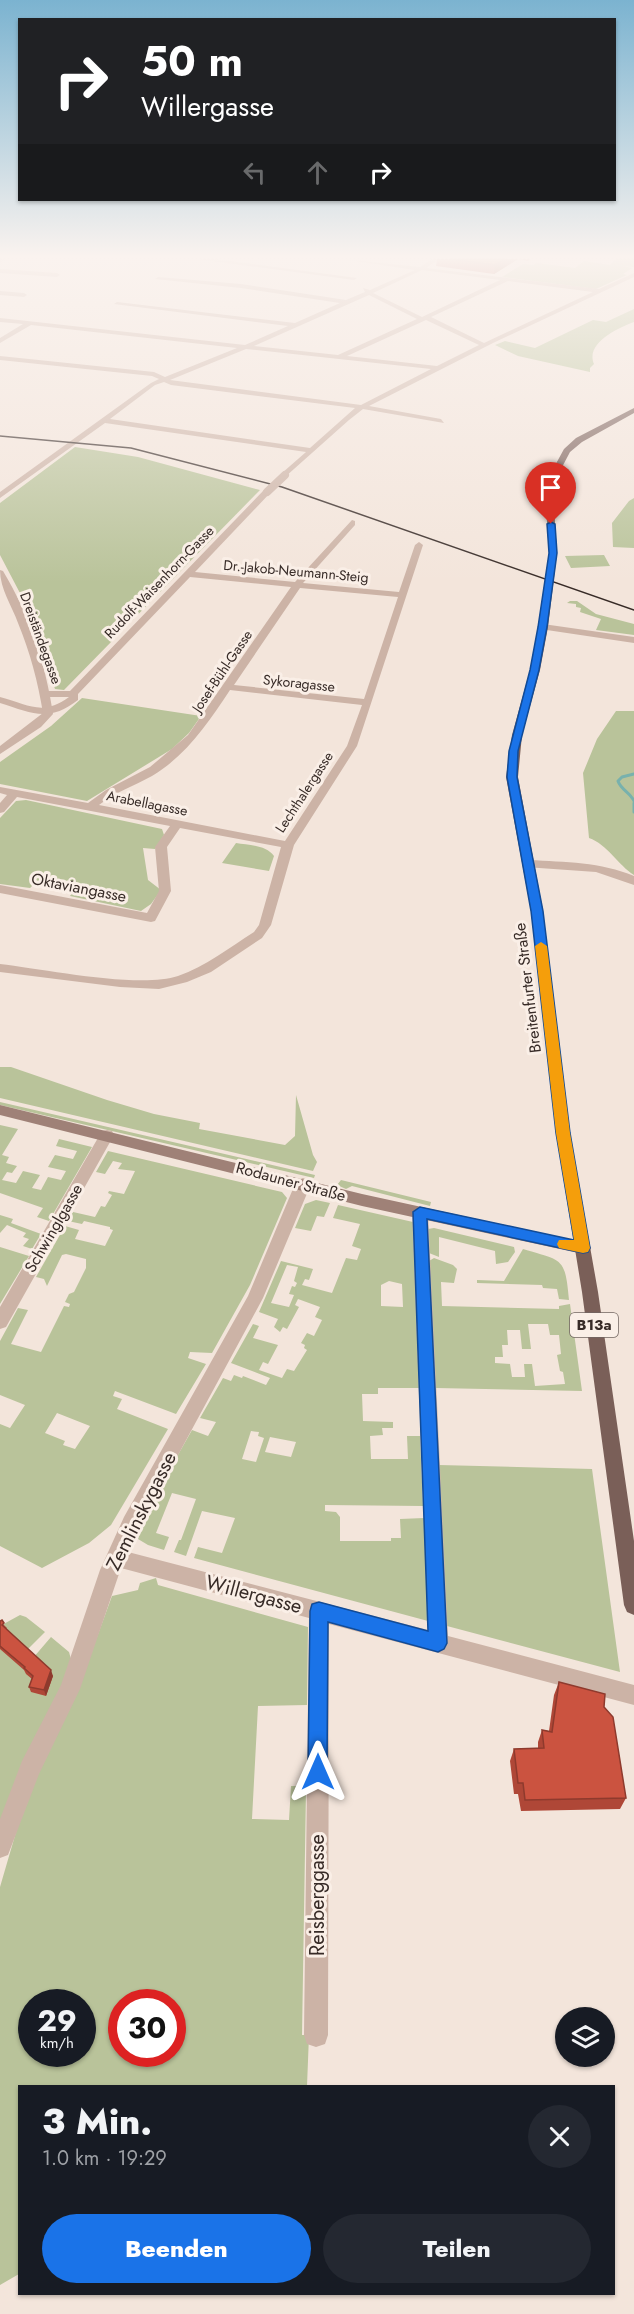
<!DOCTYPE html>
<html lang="de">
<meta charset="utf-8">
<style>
body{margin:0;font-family:Jost,sans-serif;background:#242831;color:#f1f3f6;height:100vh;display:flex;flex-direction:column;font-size:22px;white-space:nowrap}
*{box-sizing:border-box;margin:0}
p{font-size:20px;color:#9ea1a6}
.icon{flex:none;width:33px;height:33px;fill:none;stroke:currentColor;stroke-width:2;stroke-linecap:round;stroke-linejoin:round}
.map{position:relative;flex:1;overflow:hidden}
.side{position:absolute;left:18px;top:2085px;width:597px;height:210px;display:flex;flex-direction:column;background:#171b24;border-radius:0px;box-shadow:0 2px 4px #0004}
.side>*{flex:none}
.hud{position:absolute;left:18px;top:18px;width:598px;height:183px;border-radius:0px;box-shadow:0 2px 4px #0004;background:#202124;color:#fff;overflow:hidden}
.controls{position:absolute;left:555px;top:2007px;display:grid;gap:12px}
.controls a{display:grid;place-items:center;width:60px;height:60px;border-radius:50%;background:#171b24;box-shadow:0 2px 4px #0004;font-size:30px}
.speed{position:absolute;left:18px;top:1989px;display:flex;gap:12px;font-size:30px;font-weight:700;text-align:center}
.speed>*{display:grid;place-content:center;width:78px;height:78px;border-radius:50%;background:#171b24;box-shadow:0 2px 4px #0004;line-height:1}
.speed small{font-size:15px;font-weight:400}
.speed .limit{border:9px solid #d22;background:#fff;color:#111}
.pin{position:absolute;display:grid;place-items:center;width:51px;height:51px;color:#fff;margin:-62px -26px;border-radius:50% 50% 50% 0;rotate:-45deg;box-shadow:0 0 6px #0007}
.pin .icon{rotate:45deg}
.me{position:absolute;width:66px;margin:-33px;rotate:0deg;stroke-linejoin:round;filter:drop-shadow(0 0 4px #0008)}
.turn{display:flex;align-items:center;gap:21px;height:126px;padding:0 24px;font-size:27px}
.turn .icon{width:78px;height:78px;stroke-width:2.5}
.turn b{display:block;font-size:42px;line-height:51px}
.lanes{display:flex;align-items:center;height:57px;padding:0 24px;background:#0003;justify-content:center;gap:30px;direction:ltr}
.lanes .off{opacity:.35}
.round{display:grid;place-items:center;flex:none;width:63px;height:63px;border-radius:32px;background:#242831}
.head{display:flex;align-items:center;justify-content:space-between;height:102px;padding:0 24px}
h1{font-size:36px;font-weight:800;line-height:45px}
.button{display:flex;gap:12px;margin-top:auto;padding:12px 24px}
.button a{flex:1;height:69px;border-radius:36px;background:#1a73e8;color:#fff;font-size:24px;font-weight:800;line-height:69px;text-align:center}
.button a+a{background:#242831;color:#f1f3f6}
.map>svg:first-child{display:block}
.green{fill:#b9c39a;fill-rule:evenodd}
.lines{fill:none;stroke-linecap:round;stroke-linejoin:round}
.stream{stroke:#78b1ad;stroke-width:3}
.minor{fill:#ccb3a6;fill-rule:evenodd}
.tertiary{fill:#ccb3a6;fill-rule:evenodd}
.secondary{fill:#9f8177;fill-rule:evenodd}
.primary{fill:#7a5f58;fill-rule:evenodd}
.tram{stroke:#372b27;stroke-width:1.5}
.minor-bridge{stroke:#ccb3a6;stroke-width:8}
.wall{fill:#af4737}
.shaded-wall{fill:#8e3a2d}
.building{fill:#cb5340;stroke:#8e3a2d;stroke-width:1.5}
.route{fill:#1a73e8;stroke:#114b97;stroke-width:1.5}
.slow{fill:#f59e0b}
.labels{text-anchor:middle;stroke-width:6;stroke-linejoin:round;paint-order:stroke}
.far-street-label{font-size:14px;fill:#372b27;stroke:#faefe7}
.shield{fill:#faefe7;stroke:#726661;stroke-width:1.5}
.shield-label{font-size:15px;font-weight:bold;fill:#372b27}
.street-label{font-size:16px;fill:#372b27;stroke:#faefe7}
.near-street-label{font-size:20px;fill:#372b27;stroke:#faefe7}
</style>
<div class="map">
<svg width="634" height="2314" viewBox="0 0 634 2314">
<rect width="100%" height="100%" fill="#f3e5db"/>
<path class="green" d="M616 259H634V267L622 266 632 268 623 274 627 275 596 289 502 277 523 264 533 265 537 263 575 268 584 261 610 265Z
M634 309V322C618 328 585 343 594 364L590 368V372L518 356 495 345 505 341 535 348 593 320 606 322Z
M75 447 138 457 260 490 64 690 55 689 21 595 0 555V503Z
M634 498V548L613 547 612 523 629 501Z
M604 555 610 566 571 568 565 556Z
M570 601H577L596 614 634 624V635L596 630 601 619 580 612 581 608 576 607V604L567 603Z
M82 698 201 716 189 733 172 749 87 801 0 784V762L51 726Z
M616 711H634V875C618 865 607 844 589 838L583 773 597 739Z
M26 800 162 829 164 835 155 849 143 848 148 880 161 890 151 904 141 911 70 896 75 889 36 882 30 888 0 884V818L16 801Z
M236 843C248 845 266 845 274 856L269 871 222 863Z
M0 1067H11L107 1100 154 1114 200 1123 199 1129 285 1145 295 1136 296 1095 313 1155 317 1162 313 1171 0 1098Z
M0 1102 315 1175 314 1178 0 1105Z
M0 1125 18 1129 2 1155 9 1157 6 1163 17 1166 12 1173 7 1172 2 1180 16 1183 23 1171 40 1175 32 1188 41 1190 48 1177 61 1180 66 1171 48 1167 55 1155 73 1159 77 1151 56 1146 59 1139 92 1147 49 1221 37 1217 43 1208 0 1193Z
M108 1151 282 1192 287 1198 250 1285 212 1353 190 1352 188 1358 206 1364 176 1414 115 1391 113 1396 122 1399 117 1409 168 1429 111 1525 89 1543 42 1568 0 1546V1424L10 1428 25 1405 0 1395V1341L18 1308 28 1310 11 1344 41 1352 64 1306 69 1307 70 1304 65 1302 69 1294 74 1292 86 1268V1259L66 1254 62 1255 47 1286 44 1279 36 1277 65 1226 79 1230 75 1239 105 1246 113 1230 110 1229V1227L84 1221 82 1224 68 1221 73 1212 95 1217 101 1206 105 1207 112 1195 108 1193 109 1191 124 1194 135 1171 118 1169 122 1163 113 1161 105 1174 96 1172ZM57 1413 90 1426 75 1449 63 1445 65 1441 45 1433Z
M341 1180 431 1202 430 1206 352 1186 346 1189 337 1185Z
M316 1200 330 1203 324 1217 317 1216 311 1231 295 1228 305 1204Z
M338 1205 413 1222 419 1388H378V1394H362L363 1421 393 1422V1428H382L383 1435 370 1436 371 1459H408L407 1436H420L423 1506 325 1505V1511L336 1512 340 1517V1541H391V1538H401L400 1519 424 1518 428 1621 194 1558 198 1547 222 1553 235 1518 202 1511 186 1556 174 1552 179 1540H181L196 1499 172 1493 156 1533 169 1537 164 1550 148 1545 138 1539 137 1532 140 1522 192 1430 208 1436 216 1422 200 1418 223 1378 231 1381 234 1375 242 1378 243 1376 266 1385 270 1378 231 1363 253 1324 259 1326 253 1338 278 1345 268 1364 263 1362 259 1370 282 1378 287 1369 294 1371 307 1350 304 1348 305 1345 301 1343 307 1333 314 1336 322 1320 315 1317 320 1307 298 1299 295 1305 299 1307 287 1329 283 1327 280 1332 274 1327 278 1319 259 1312 281 1261 313 1269 309 1280 305 1279 302 1285 332 1293 346 1258 357 1260 361 1249 352 1246 360 1224 333 1218ZM287 1265 298 1267 294 1281 297 1283 295 1287 292 1286 289 1294 294 1295 289 1307 271 1303ZM389 1281 402 1284 403 1307 381 1306V1285ZM251 1431 259 1432 258 1436 264 1438 256 1462 242 1459ZM270 1437 296 1442 291 1457 265 1452Z
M0 1215 13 1219 11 1223 41 1234 32 1249 23 1246 29 1239 23 1237 26 1233 7 1225 0 1233Z
M434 1228 514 1247 515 1252 508 1262 496 1264 495 1251 439 1237V1257L429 1253 428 1229Z
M0 1247 29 1256 0 1304Z
M523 1249C563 1261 565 1257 569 1300L559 1299 557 1289 543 1288 542 1285 477 1283V1280L504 1281Z
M434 1258 453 1265 457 1269 454 1283 441 1282 442 1306 559 1309V1306L570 1304 582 1391 436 1388 429 1261ZM528 1324H548L550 1335H559L561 1354 557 1355 560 1371 563 1372 565 1384 535 1386 532 1364H524L525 1377H512L510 1364 495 1363V1357H503L502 1345H508L507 1330H520L522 1349H531Z
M439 1465 592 1469 620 1672 447 1626Z
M156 1578 158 1585 308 1627 307 1705 258 1706 252 1819 289 1820 291 1786H301L306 1790 302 2035H309L307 2086H20L19 2274 0 2285V1887L21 1815 61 1719 78 1689 112 1596 138 1590 140 1583ZM32 2002H82V2054H32ZM122 2002H172V2054H122Z
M20 1615 26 1617 45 1632 26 1651 33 1658 51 1637 69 1652 72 1663 0 1824V1626Z"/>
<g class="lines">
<path class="stream" d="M634 774 622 777 618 781C621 790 630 792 634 801
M634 803V812"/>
<path class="minor" d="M0 259H4L5 260 0 262Z
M197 259H215L357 278 354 280Z
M342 259 420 267 432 259H439L426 268 599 289 634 273V277L493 343 369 406 441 419 444 423 363 409 349 420 285 477H282V473L306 452 105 423 0 498V492L151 383 159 379 152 376 0 360V356L154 372 165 377 237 348 31 325 0 343V338L23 324 0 322V318L245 345 288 326 114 304 117 302 295 323 340 303 241 288 155 279 158 277 241 284 346 300 365 292 363 288 370 290 415 270ZM422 270 500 280 422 317 373 293ZM508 281 593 292 484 343 431 317ZM369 295 417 319 338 355 254 346ZM426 320 479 345 437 366 347 356ZM246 349 431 369 361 405 170 380ZM164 382 171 385 355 408 310 448 110 419 155 385Z
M0 269 57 273 60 275 57 277 0 273Z
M0 291 24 293 27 295 24 297 0 295Z
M264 490 271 492 195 572 295 582 352 520 355 521V525L303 583 399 592 415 545 419 542 423 545 357 746 294 845 271 925 262 938 211 972 187 982 159 989 120 987 0 972V964C44 969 139 989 178 976 206 966 229 948 254 932L259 925 281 847 180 828 167 847 171 891 155 921 151 922 0 893V885L147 913 159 891 155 847 170 826 17 797 4 812 0 813V803L7 795 0 793V787L88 803 106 790 150 767 188 735 291 587 190 577 78 694V700C48 723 32 713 0 703V697C28 704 42 717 69 697H46L41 694 46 691H70ZM300 588 398 597 364 699 234 685ZM230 690 362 705 347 746 285 841 99 805C115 792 134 786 152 776 187 755 208 723 230 690Z
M543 624 634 637V643L540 629V625Z
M529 860C565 862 601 862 634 876V885L596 872 525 867V861Z
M107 1130 112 1131 114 1135 6 1327 0 1329V1307L102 1131Z
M303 1178 308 1180 311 1184 263 1298 138 1529 128 1552 428 1630 412 1212 414 1208H426L428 1212 448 1636 634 1685V1705L329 1624 328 2035 325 2044 316 2047 307 2044 304 2035 309 1618 121 1568 80 1689 39 1774 8 1855 0 1858V1819L22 1761 61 1685 100 1570 124 1517 248 1296 295 1184 298 1180Z"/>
<path class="tertiary" d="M0 570 3 571C29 614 46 665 53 714L41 727 0 754V746L43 713C38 682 30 652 18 623 12 606 0 589 0 570Z"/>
<path class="secondary" d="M0 1105 362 1194 583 1242 589 1244 591 1248 589 1252 583 1254 362 1206 0 1115Z"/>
<path class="primary" d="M634 408V413L582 442 570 452 560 471 554 507 557 553 548 627 540 670 522 735 518 777 543 911 570 1133 598 1292 634 1541V1615L627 1612 624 1605 582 1292 556 1133 531 911 506 777 512 735 530 670 538 627 549 553 546 507 552 471 564 449 576 438Z"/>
<path class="tram" d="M0 436 131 448 282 487 634 610"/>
<path class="minor-bridge" d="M267 492 285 475"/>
</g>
<path class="wall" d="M437 259H530L528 261 518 259 494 274 436 266Z
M0 1621 7 1628 6 1629 53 1676 46 1696 31 1692 29 1687 32 1679 26 1674 24 1670 0 1649Z
M559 1682 604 1707 626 1798 620 1809 521 1811 518 1794H514L510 1761 514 1749 538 1748V1742L542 1730 549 1731 554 1695Z"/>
<path class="shaded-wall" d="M505 259H518L494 274 495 265Z
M51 1670 53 1676 46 1696 44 1690Z"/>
<path class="building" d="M451 259H505L495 265Z
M2 1620 4 1623 2 1625 51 1670 44 1690 29 1687 33 1676 24 1668 25 1667 0 1646V1621Z
M559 1682 605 1694 604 1707 613 1717 626 1798 525 1800 523 1783H518L514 1749 544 1748 542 1730 552 1732Z"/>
<linearGradient id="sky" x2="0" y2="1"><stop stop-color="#7bb3d0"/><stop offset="0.44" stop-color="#faf3ef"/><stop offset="1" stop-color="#faf3ef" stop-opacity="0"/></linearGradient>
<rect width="634" height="583" fill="url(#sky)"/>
<path class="route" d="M551 522 555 524 557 553 547 627 539 670 518 751 517 777 543 911 570 1133 590 1248 588 1252 583 1253 427 1219 447 1643 444 1649 438 1652 328 1622 327 1772 324 1779 318 1782 311 1779 308 1772 310 1611 312 1604 319 1602 428 1631 413 1212 420 1207 574 1240 556 1133 531 911 507 777 509 751 530 670 538 627 549 553 547 524Z"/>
<path class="slow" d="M541 942 547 946 570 1133 590 1248 588 1252 583 1253 559 1248 557 1244 559 1240H574L556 1133 535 946Z"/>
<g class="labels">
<g class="far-street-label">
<text transform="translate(296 571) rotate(5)" y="5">Dr.-Jakob-Neumann-Steig</text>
<text transform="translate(159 582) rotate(-46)" y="5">Rudolf-Waisenhorn-Gasse</text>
<text transform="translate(41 638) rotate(70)" y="5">Dreiständegasse</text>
<text transform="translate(222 671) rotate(-56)" y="5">Josef-Bühl-Gasse</text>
<text transform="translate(299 683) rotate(6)" y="5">Sykoragasse</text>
<text transform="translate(304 792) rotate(-57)" y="5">Lechthalergasse</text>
<text transform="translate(147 803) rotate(11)" y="5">Arabellagasse</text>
</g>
<rect class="shield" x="570" y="1313" width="48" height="24" rx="4.5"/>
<g class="shield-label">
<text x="594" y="1330">B13a</text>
</g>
<g class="street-label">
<text transform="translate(79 887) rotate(11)" y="6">Oktaviangasse</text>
<text transform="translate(527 988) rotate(-97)" y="6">Breitenfurter Straße</text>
<text transform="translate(291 1181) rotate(15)" y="6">Rodauner Straße</text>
<text transform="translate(53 1228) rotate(-60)" y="6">Schwinglgasse</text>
</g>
<g class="near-street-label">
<text transform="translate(141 1511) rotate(-63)" y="7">Zemlinskygasse</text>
<text transform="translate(254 1594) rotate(15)" y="7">Willergasse</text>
<text transform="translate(317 1895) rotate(-90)" y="7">Reisberggasse</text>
</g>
</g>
</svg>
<div class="controls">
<a><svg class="icon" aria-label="layers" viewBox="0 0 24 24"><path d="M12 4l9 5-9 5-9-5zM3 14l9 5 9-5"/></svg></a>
</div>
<div class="speed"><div>29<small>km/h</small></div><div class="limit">30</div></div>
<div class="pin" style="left:551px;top:524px;background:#d93025"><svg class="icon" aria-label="arrive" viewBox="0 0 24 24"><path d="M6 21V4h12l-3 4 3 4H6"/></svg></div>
<svg class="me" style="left:318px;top:1772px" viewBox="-20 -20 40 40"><path d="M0-17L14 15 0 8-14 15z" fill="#1a73e8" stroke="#fff" stroke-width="4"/></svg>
<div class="hud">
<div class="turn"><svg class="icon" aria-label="right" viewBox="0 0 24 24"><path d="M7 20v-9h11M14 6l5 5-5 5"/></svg><div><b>50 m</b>Willergasse</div></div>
<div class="lanes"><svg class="icon off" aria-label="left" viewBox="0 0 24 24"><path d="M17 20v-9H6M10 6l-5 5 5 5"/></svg><svg class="icon off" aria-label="ahead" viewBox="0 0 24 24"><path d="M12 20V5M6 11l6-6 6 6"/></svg><svg class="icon" aria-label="right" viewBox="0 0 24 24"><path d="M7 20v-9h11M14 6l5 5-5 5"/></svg></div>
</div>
<section class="side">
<div class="head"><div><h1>3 Min.</h1><p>1.0 km · 19:29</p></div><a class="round"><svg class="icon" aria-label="close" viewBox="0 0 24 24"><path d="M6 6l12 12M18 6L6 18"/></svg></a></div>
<div class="button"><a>Beenden</a><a>Teilen</a></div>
</section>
</div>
